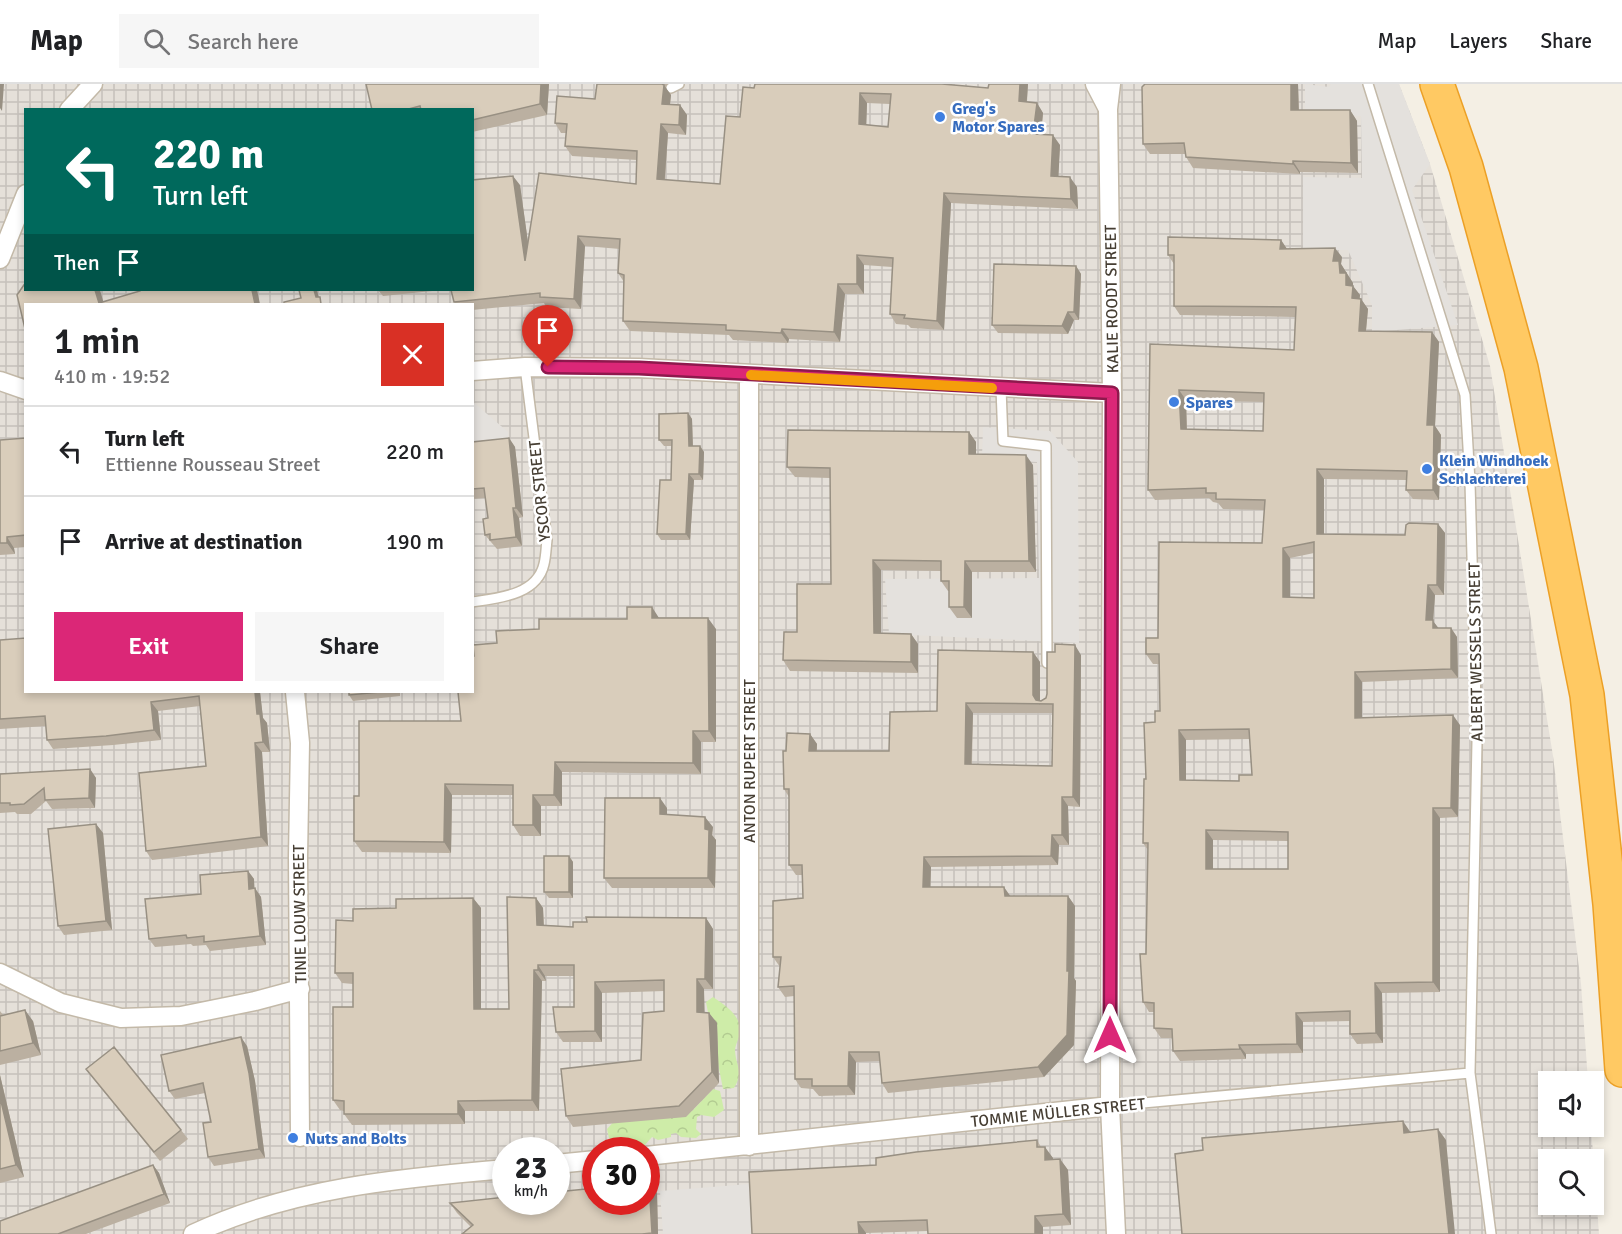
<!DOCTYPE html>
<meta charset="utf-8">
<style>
body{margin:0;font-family:Signika,sans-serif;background:#f6f6f6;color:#202124;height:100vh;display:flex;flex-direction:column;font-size:22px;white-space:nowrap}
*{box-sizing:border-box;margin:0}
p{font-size:20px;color:#757577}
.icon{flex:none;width:33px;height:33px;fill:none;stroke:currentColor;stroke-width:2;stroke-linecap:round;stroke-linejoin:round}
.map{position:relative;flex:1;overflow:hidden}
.sheet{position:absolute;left:24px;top:219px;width:450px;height:390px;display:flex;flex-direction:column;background:#fff;border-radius:0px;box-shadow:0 3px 9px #0003}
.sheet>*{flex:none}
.hud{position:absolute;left:24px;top:24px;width:450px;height:183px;border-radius:0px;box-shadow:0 3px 9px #0003;background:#00695c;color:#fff;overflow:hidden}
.fabs{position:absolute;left:1538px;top:987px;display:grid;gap:12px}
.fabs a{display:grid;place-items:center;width:66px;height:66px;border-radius:0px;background:#fff;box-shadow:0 3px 9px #0003;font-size:30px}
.speed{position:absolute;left:492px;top:1053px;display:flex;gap:12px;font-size:30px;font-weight:700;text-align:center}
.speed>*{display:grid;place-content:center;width:78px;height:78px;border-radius:50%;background:#fff;box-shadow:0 3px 9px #0003;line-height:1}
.speed small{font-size:15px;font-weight:400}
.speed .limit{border:9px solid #d22;background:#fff;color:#111}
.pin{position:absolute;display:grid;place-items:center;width:51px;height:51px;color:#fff;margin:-62px -26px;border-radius:50% 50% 50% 0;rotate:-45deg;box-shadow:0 0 6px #0007}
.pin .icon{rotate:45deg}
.me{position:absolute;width:66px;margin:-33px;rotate:0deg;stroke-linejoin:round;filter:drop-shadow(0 0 4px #0008)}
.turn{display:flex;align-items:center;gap:21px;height:126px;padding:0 30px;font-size:27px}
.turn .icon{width:78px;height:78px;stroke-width:2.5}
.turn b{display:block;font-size:42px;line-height:51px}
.then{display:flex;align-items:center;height:57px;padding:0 30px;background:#0003;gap:12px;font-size:22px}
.round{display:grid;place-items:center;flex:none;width:63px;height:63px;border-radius:0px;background:#f6f6f6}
.summary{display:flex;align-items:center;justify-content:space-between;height:102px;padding:0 30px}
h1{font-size:36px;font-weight:600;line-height:45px}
.action{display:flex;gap:12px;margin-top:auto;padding:12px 30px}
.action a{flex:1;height:69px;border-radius:0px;background:#db2777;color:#fff;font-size:24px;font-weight:600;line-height:69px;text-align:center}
.action a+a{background:#f6f6f6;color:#202124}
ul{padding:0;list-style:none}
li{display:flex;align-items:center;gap:18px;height:90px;padding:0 30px;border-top:2px solid #e0e0e0}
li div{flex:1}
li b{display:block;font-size:22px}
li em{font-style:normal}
header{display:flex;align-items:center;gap:36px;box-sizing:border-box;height:84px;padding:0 30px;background:#fff;border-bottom:2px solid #e0e0e0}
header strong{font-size:28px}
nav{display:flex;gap:33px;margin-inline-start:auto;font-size:21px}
.search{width:420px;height:54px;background:#f6f6f6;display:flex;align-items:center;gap:15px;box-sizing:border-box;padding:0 21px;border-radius:0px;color:#757577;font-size:22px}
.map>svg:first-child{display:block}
.industrial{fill:url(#industrial-grid);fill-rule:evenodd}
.forest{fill:url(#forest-crowns)}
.parking{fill:#e4e1dd}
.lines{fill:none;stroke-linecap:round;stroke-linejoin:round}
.lane-casing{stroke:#c3b9a8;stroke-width:12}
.street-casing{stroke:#c3b9a8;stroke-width:21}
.highway-casing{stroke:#eca026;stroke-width:36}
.lane{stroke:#fff;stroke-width:9}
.street{stroke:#fff;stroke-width:18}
.highway{stroke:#ffc963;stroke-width:33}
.wall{fill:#bbb0a1;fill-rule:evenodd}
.shaded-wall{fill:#989083}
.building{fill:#d9cdbb;stroke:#989083;stroke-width:1.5;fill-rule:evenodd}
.route-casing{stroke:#8e194d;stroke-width:15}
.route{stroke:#db2777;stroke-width:10}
.slow{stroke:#f59e0b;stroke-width:10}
.shop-dot{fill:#3f7fe0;stroke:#fff;stroke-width:2}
.labels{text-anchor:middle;stroke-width:5;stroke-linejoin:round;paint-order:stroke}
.shop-label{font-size:16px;font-weight:bold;fill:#366cbe;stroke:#fff;text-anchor:start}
.street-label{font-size:16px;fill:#463e33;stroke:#fff}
</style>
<header>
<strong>Map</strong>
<div class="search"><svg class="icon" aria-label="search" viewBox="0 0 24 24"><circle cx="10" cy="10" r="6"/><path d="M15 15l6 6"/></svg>Search here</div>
<nav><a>Map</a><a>Layers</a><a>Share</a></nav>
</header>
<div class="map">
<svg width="1622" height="1150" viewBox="0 0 1622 1150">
<defs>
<pattern id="industrial-grid" width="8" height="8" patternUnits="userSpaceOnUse" patternTransform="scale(1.5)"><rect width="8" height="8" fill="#e5e0d9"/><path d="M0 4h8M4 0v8" fill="none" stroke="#c6c1bb"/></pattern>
<pattern id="forest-crowns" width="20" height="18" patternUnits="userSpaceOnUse" patternTransform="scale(1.5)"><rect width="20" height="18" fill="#ceeca8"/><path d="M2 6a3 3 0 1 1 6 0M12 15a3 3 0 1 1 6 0" fill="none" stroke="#b2cb91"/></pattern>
</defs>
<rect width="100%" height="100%" fill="#f4efe4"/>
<path class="industrial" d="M0 0H1399L1430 80 1490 282 1553 672 1581 900 1588 997 1548 998V1042L1591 1043 1599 1150H0ZM26 26H472V206H26ZM26 220H472V608H26ZM506 1066H556V1118H506ZM596 1066H646V1118H596ZM1548 1076H1593V1120H1548Z"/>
<path class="forest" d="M713 913C724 921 742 931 740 949 739 955 735 961 735 967 736 982 744 988 734 1004L723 1005 706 918Z
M713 1005 720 1007 724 1026 714 1033 701 1031 697 1033 696 1045 701 1050 696 1054 681 1053 676 1049 671 1050V1053L658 1056 652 1053 644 1062 619 1061 609 1054 607 1045 619 1032 692 1027Z"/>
<path class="parking" d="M1305 0 1329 3 1331 0H1399L1430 80 1412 106 1458 241 1372 248V221L1348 166H1303V93L1362 94 1361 32 1305 31Z
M472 317 508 348V364L473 368Z
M983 343 1050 347 1078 378 1079 559 889 550 885 495 1039 494 1037 378 982 375Z
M750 1100 754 1150H663L660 1107Z"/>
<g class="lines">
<defs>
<path id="lane" d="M1368 0 1465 311 1470 398 1477 658 1470 989 1491 1150
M671 4 679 0
M1001 304 1003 357 1046 362 1047 579
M472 518C499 514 537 511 544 480 546 472 546 464 547 456L525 283
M1110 1022 1470 989"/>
<path id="street" d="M1095 0 1108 25
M1111 0 1108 25 1112 309 1110 1022 1116 1150
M69 26 93 0
M0 175 26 110
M472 287 525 283 639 284 1112 309
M0 297 26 306
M295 608 300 659 298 773 300 1053
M0 889 61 919 121 934 181 932 255 917 300 905
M749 1062V291
M646 1072 1110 1022
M556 1080 596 1076
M193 1150C290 1104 400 1094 506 1085"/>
<path id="highway" d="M1437 0 1466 83 1521 284 1587 611 1610 820 1622 986"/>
</defs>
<use href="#lane" class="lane-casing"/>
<use href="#street" class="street-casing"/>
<use href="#highway" class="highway-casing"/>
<use href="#lane" class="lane"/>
<use href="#street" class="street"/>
<use href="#highway" class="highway"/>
</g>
<path class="wall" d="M549 0 547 31 472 48V26H372Z
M597 0H668L665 3 671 11 670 20 680 21 687 31 686 51 668 49 665 96 720 100 740 33 754 4 755 0H953L952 1 988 4 1028 0 1027 18 1037 19 1043 29 1041 51 1060 61 1058 92 1077 103 1078 125 951 119 944 246 911 244 908 241 896 240 890 230 892 183 864 181V210H845L840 258 789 255 788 259 733 256 729 251 630 247 623 237 624 198 618 189 620 165 585 162 581 225 546 223 544 219 472 226V220H456L454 218 520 101 528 159 636 100 637 76 572 72 565 62 566 49H561L555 39 595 15ZM867 19 890 20 888 43 866 41Z
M1145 0H1298L1299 26H1350L1357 37 1358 89 1300 88V90L1193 84 1186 73V70H1150L1143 60Z
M1281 156 1287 165 1342 173 1341 180 1353 199V202L1360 211 1359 215H1361L1368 225 1366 247 1432 248 1439 258 1435 342 1441 351 1439 416 1413 415 1406 406V396L1324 395V450L1405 451 1438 440 1445 449 1444 511H1435L1433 537 1438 544H1451L1457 553 1458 594 1362 598V634L1460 641 1458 733 1440 734V908L1382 909 1383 959 1357 960 1350 950V937L1303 938V969L1246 970V975L1180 977 1173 967V954H1161L1154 944V928H1149L1143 918 1146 870 1148 766 1143 759 1146 695 1155 638 1160 627 1159 580H1153L1146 570 1158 554 1262 459 1264 426 1223 425 1218 419 1213 418 1209 414 1155 416 1148 406 1150 260 1294 266 1295 233 1180 231 1174 222V180L1168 171ZM1186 316 1264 318 1263 347 1187 345ZM1314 469V514L1290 513V474ZM1250 655 1252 691 1239 697 1186 696V656ZM1213 756 1288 757V785H1213Z
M1076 182 1081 190 1079 236H1074L1068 250 998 249 992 241Z
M378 206H442L383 212Z
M688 329 692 335 693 362H700L704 368 703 396H694L690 456H661L657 450 671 396 672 362H664L659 356Z
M969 348 976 358V370L1033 381 1036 488H972V534H957L949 523V507H948L941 497V487L881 486V549L911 550 918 560V589L790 587 783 576 797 548 831 500 830 394 795 393 787 383Z
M26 354V463L14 464 15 470 0 471V356Z
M509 354 515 363 523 433 519 434 522 462 497 465 485 451 488 434 485 414 472 415V358Z
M659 534 716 545V658H701V690L562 688V722H541V752H520L513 741V711H452L451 769 362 768 354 757 359 712 461 637 497 559 539 545 627 535Z
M0 556 26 608H260L263 634 267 639 270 668H262L268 762 152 776 146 767 206 682 200 622 158 627 161 656 113 661 53 665 47 656 46 642 0 645Z
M1033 568 1040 578V617L1046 614 1081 571 1080 723 1068 722 1069 761H1059L1058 781 931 783 930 803 1011 812H1068L1075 822 1074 894 1076 897 1074 961 1044 993 888 1009 882 999 880 977 856 978 855 1011 819 1012 813 1005 801 1004 795 995 794 912 785 913 778 903 780 883 773 873 803 814 802 791H796L789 781V713L784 705 786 667 810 650 817 660V667H889L937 627ZM973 629H1053L1052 682 972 680Z
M349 608H400V612L353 617 349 611Z
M90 685 96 694 95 724 52 725 46 717 31 730H17L15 728 0 729V690Z
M667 724V731L713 743 712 751 716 756 715 804H612L604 794Z
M96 740 103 749 112 846 64 851 58 842Z
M569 772 573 778V814H549L544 808Z
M248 787 254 795V804L261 813 266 861 210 867 206 861 193 862 191 860 155 863 149 855 201 810Z
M473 814 481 824V925H509L536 814 543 824 544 841 573 843 587 838 706 834 713 845V905H704V928L709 929 717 939 719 999 686 1033 573 1043 566 1032 641 976 664 927V907L602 909V958H563L556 948 574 923V892H545L546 897H542L539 1027H465V1040L352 1041 344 1030V1027L340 1026 333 1016 353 923V900L342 899 335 889 353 837 396 824Z
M0 927 3 931 33 937 41 971 0 981Z
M247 962 255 997 265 1074 214 1082 208 1073 211 1038 205 1009 175 1015 169 1007Z
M86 985 181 1046 188 1055 160 1077Z
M0 991 24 1093 0 1099Z
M1037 1056 1041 1063 1053 1074V1076L1060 1075 1068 1086 1071 1141 1043 1143V1150H928V1147L866 1149V1150H752L876 1081Z
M153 1081 159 1089 170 1119 86 1150H0Z
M649 1099 657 1109 658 1150H462L471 1143 457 1129 450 1119Z"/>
<path class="shaded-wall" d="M0 0H4L2 27 0 24Z
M541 0H549L547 31 540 20Z
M1020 0H1028L1026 27 1019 17Z
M1291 0H1298L1299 36 1291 26Z
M664 1 671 11 669 29 662 20Z
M860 9 867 19 866 50 859 40Z
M1037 19 1043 29 1040 60 1033 50Z
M680 21 687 31 686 51 679 41Z
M1350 26 1357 37 1358 89 1351 79Z
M661 40 668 49 664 105 657 95Z
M1053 51 1060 61 1058 102 1051 92Z
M1293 77 1300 88V90L1293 80Z
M513 92 520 101 532 187 525 177Z
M1070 93 1077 103 1078 125 1071 115Z
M944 109 951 119 944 246 937 237Z
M578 152 585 162 581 225 574 215Z
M1281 156 1287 165H1280Z
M1335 164 1342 173 1341 180 1353 199V203V202L1360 211 1359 223 1352 214 1333 177Z
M857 171 864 181V210L857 200Z
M1076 182 1081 190 1079 236 1074 228Z
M838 200 845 210 840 258 834 248Z
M95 206H100L104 220 99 219Z
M252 206H257L260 220H255Z
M314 206H317L320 219 316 213Z
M1361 215 1368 225 1365 256 1359 247Z
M1068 228 1074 236 1068 250 1062 242Z
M782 245 789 255 788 259 781 249Z
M1432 248 1439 258 1435 342 1441 351 1439 416 1433 406 1427 341Z
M1179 306 1186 316 1187 355 1181 345Z
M688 329 692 335 693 368 689 362Z
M969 348 976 358V380L969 370Z
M509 354 515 363 523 433 516 424Z
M700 362 704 368 703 396 699 390Z
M1026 371 1033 381 1036 488 1029 477Z
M1317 385 1324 395V460L1317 450Z
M689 390 694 396 690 456 686 450Z
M513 424 519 434 522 462 516 453Z
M1438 440 1445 449 1444 511 1437 501Z
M7 453 14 464 15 470 7 459Z
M1283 464 1290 474V522L1283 513Z
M873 476 881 486V559L874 549Z
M965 477 972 488V534L964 523Z
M1428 501 1435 511 1433 537 1440 546V554L1426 536Z
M652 523 659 534H652Z
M708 534 716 545V658L709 647Z
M1451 544 1457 553 1458 594 1451 585Z
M911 550 918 560V589L911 578Z
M1075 561 1081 571 1080 723 1073 713Z
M1033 568 1040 578V621L1033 611Z
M1355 588 1362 598V644L1355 634Z
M255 608H260L263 634 267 639 270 668 263 658 257 630Z
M151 618 158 627 161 656 154 646Z
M966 619 973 629 971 690 965 680Z
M1453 631 1460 641 1458 733 1451 724Z
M1179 646 1186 656V705L1180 696Z
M693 647 701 658V690L693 679Z
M810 650 817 660 816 677 809 667Z
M255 659 262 668 268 762 261 753Z
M555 678 562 688V722L554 711Z
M90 685 96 694 95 724 89 714Z
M445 700 452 711 451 769 444 758Z
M533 711 541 722V752L533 741Z
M1062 713 1068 722 1069 761 1062 751Z
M660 714 667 724V741L660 730Z
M1433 724 1440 734V908L1433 898Z
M705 733 713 743 712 751 716 756 715 804 708 794 705 745Z
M96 740 103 749 112 846 106 837Z
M1206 746 1213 756V795L1206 785Z
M1052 751 1059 761 1058 781 1051 772Z
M569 772 573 778V814L569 808Z
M924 773 931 783 930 813 923 803Z
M248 787 254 795 255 813 249 805Z
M1004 803 1011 813 1005 812Z
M255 804 261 813 266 861 260 852Z
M1068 812 1075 822 1074 894 1076 897 1074 961 1044 993 1038 983 1067 887Z
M473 814 481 824V936L474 925Z
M536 814 543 824 544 851 537 841Z
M706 834 713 845V905L705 895Z
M538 881 545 892 546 897 538 886Z
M534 886 542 897 539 1027 532 1016Z
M697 895 704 905 705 939 697 928Z
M595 898 602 909V958L595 947Z
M1375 899 1382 909 1383 959 1376 949Z
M25 926 33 937 41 971 33 959Z
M709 929 717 939 719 999 712 988Z
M1296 929 1303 938V969L1297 960Z
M241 953 247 962 255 997 265 1074 259 1065Z
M1239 961 1246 970V975L1240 965Z
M849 968 856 978 855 1011 848 1002Z
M0 991 24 1093 16 1081 0 1013Z
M458 1017 465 1027V1040L458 1030Z
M1403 1037 1411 1049H1404Z
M1438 1045 1446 1056 1455 1150H1449Z
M1045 1063 1053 1074V1087L1045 1076Z
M1060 1075 1068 1086 1071 1141 1063 1130Z
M153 1081 159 1089 170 1119 164 1110Z
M649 1099 657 1109 658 1150H652V1149Z
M1035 1132 1043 1143V1150H1035Z
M858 1138 866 1149V1150H859Z"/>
<path class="building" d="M366 0H541L540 20 472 36V26H421L420 22 405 26H372Z
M597 0H662L664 1 662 20 680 21 679 41 661 40 657 95 720 100 726 32 740 33 743 3 754 4 755 0H942L988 4 989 0H1020L1019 17 1037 19 1033 50 1053 51 1051 92 1070 93 1071 115 944 109 937 237 904 234 905 231 890 230 893 174 857 171V200H838L834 248 782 245 781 249 726 246V241L623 237 624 191 618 189 620 155 578 152 574 215 540 213V209L454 218 451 206H472V96L513 92 525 177 539 89 636 100 637 67 565 62 567 40 555 39 557 12 595 15ZM860 9 891 10 888 43 859 40Z
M1145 0H1291V26H1350L1351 79 1293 77V80L1186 73 1184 59 1143 60 1142 3Z
M1168 153 1281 156 1280 165 1335 164 1333 177H1339L1340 189H1346V201L1353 202 1352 214 1361 215 1359 247 1432 248 1427 341H1434L1433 406H1406L1407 387 1317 385V450L1405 451 1406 441 1409 439 1438 440 1437 501H1428L1426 536H1433V544H1451V585L1355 588V634L1453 631 1451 724H1433V898L1375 899 1376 949 1350 950V927L1296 929 1297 960 1239 961 1240 965 1173 967 1172 945 1154 944V919L1143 918 1140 870H1146L1148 759H1143L1144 695H1146L1144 639 1155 638V627H1160L1159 570H1146V554H1158L1159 458 1262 459 1265 416 1216 415V409H1206V404L1148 406 1150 260 1294 266 1296 223 1174 222V171H1168ZM1179 306 1264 309 1263 347 1181 345ZM1314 458V514L1283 513V464ZM1249 645 1252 691H1239V697L1180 696 1179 646ZM1206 746 1288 748V785H1206Z
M994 180 1076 182 1074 228H1068L1062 242 992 241Z
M26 198V206H95L99 219 140 207V206H252L255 220H26V249L17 211Z
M299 206H314L316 213H320L321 220H284V218L301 214Z
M688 329 689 362H700L699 390H689L686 450H657L660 396H671L672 356H659V330Z
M788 346 969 348V370L1026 371 1029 477H965L964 523H949V497H941V477L873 476 874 549 911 550V578L783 576 784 548H797V500H831L830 384 787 383Z
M26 354V451L7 453V459H0V356Z
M509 354 516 424H513L516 453 490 456V450L485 451 483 435 488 434 484 404 472 405V358Z
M627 523H652V534H708L709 647H693V679L555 678 554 711H533V741H513V701L445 700 444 758 354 757V712H359V637H461L458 608H472V572H474L473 561 497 559 496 547 539 545V535H627Z
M26 554V608H255L257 630H260L263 658 255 659 261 753 146 767 139 689 206 682 199 612 151 618 154 646 106 652 47 656 45 632 0 635V556Z
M1055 560 1075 561 1073 713H1062V751H1052L1051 772 924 773 923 803H1004L1005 812H1068L1067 887H1069L1067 951 1038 983 882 999 879 968H849L848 1002H812V995H795L794 902 778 903 781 873H773V817L803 814 802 781H789V705H784L783 667H786L787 649 810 650 809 667H889L890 628 937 627 938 566 1033 568V611L1036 616 1041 617 1046 614 1047 610V568H1055ZM966 619 1053 620 1052 682 965 680Z
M349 608H380L349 611Z
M90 685 89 714 45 716 44 704 24 720 10 721V719H0V690Z
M605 714H660V730L705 733V745L709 746 708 794H604Z
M96 740 106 837 58 842 48 745Z
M544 772H569V808H544Z
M248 787 249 805 255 804 260 852 204 858V852L187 854 186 851 149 855 145 815 201 810 200 791Z
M507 813 536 814 537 841 573 843V838H587L586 833 706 834 705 895H697V928L709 929 712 988 679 1022 566 1032 561 985 641 976 643 929 664 927V896L595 898V947L556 948 553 923H574V881H538V886H534L532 1016 458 1017V1030H344V1017L333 1016V923H353V889H335L336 836 353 837V825L396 824V815L473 814 474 925H509Z
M25 926 33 959 0 967V932Z
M241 953 249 989 259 1065 208 1073 203 1039 211 1038 203 999 169 1007 161 971Z
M114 963 181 1046 154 1068 86 985Z
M0 1013 16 1081 0 1085Z
M1403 1037 1404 1049 1438 1045 1449 1150H1182L1175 1070 1203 1066 1202 1054Z
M1037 1056V1063H1045V1076L1060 1075 1063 1130 1035 1132V1150H928L927 1136 858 1138 859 1150H752L749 1088 876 1081V1074L916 1068Z
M153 1081 164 1110 58 1150H0V1137Z
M646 1099H649L652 1149 642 1150H462L473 1141 450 1119 506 1113V1118H556V1108L596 1104V1118H646Z"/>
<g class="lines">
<defs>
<path id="route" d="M548 283 639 284 1112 309 1110 951"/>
</defs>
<use href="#route" class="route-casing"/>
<use href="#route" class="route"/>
<path class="slow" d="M751 291 992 304"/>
</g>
<g class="shop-dot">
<circle cx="940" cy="33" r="6"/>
<circle cx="1174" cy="318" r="6"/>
<circle cx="1427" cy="385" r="6"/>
<circle cx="293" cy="1054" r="6"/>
</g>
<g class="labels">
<g class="shop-label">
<text x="952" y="30">Greg's<tspan x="952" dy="18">Motor Spares</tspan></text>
<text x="1186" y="324">Spares</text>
<text x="1439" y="382">Klein Windhoek<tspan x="1439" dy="18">Schlachterei</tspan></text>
<text x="305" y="1060">Nuts and Bolts</text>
</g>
<g class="street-label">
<text transform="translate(1111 215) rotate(-91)" y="6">KALIE ROODT STREET</text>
<text transform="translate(539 407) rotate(-96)" y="6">YSCOR STREET</text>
<text transform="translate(1475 568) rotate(-91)" y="6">ALBERT WESSELS STREET</text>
<text transform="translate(749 677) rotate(-90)" y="6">ANTON RUPERT STREET</text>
<text transform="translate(299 830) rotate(-91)" y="6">TINIE LOUW STREET</text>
<text transform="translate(1058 1028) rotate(-6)" y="6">TOMMIE MÜLLER STREET</text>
</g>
</g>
</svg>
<div class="fabs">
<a><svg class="icon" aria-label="sound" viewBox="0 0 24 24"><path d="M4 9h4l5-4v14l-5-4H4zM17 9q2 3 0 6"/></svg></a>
<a><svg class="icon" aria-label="search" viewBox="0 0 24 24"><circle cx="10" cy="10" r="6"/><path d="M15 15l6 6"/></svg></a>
</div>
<div class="speed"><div>23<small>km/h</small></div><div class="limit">30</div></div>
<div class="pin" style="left:548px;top:283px;background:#d93025"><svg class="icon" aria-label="arrive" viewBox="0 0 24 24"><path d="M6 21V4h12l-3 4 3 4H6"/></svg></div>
<svg class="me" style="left:1110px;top:951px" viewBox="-20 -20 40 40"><path d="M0-17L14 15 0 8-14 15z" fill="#db2777" stroke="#fff" stroke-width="4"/></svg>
<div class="hud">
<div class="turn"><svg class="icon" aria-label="left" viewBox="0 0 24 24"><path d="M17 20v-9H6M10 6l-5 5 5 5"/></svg><div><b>220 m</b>Turn left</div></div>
<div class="then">Then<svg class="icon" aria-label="arrive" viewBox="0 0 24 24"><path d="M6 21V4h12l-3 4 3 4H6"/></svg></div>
</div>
<section class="sheet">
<div class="summary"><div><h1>1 min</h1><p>410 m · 19:52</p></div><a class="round" style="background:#d93025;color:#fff"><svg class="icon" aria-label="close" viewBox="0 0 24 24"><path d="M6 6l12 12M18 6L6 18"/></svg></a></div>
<ul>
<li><svg class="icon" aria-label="left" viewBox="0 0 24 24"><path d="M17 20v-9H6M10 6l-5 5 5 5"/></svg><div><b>Turn left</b><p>Ettienne Rousseau Street</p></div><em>220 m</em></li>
<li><svg class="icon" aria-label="arrive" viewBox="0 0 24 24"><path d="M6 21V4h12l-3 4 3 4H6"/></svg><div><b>Arrive at destination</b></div><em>190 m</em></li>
</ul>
<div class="action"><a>Exit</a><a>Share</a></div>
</section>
</div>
